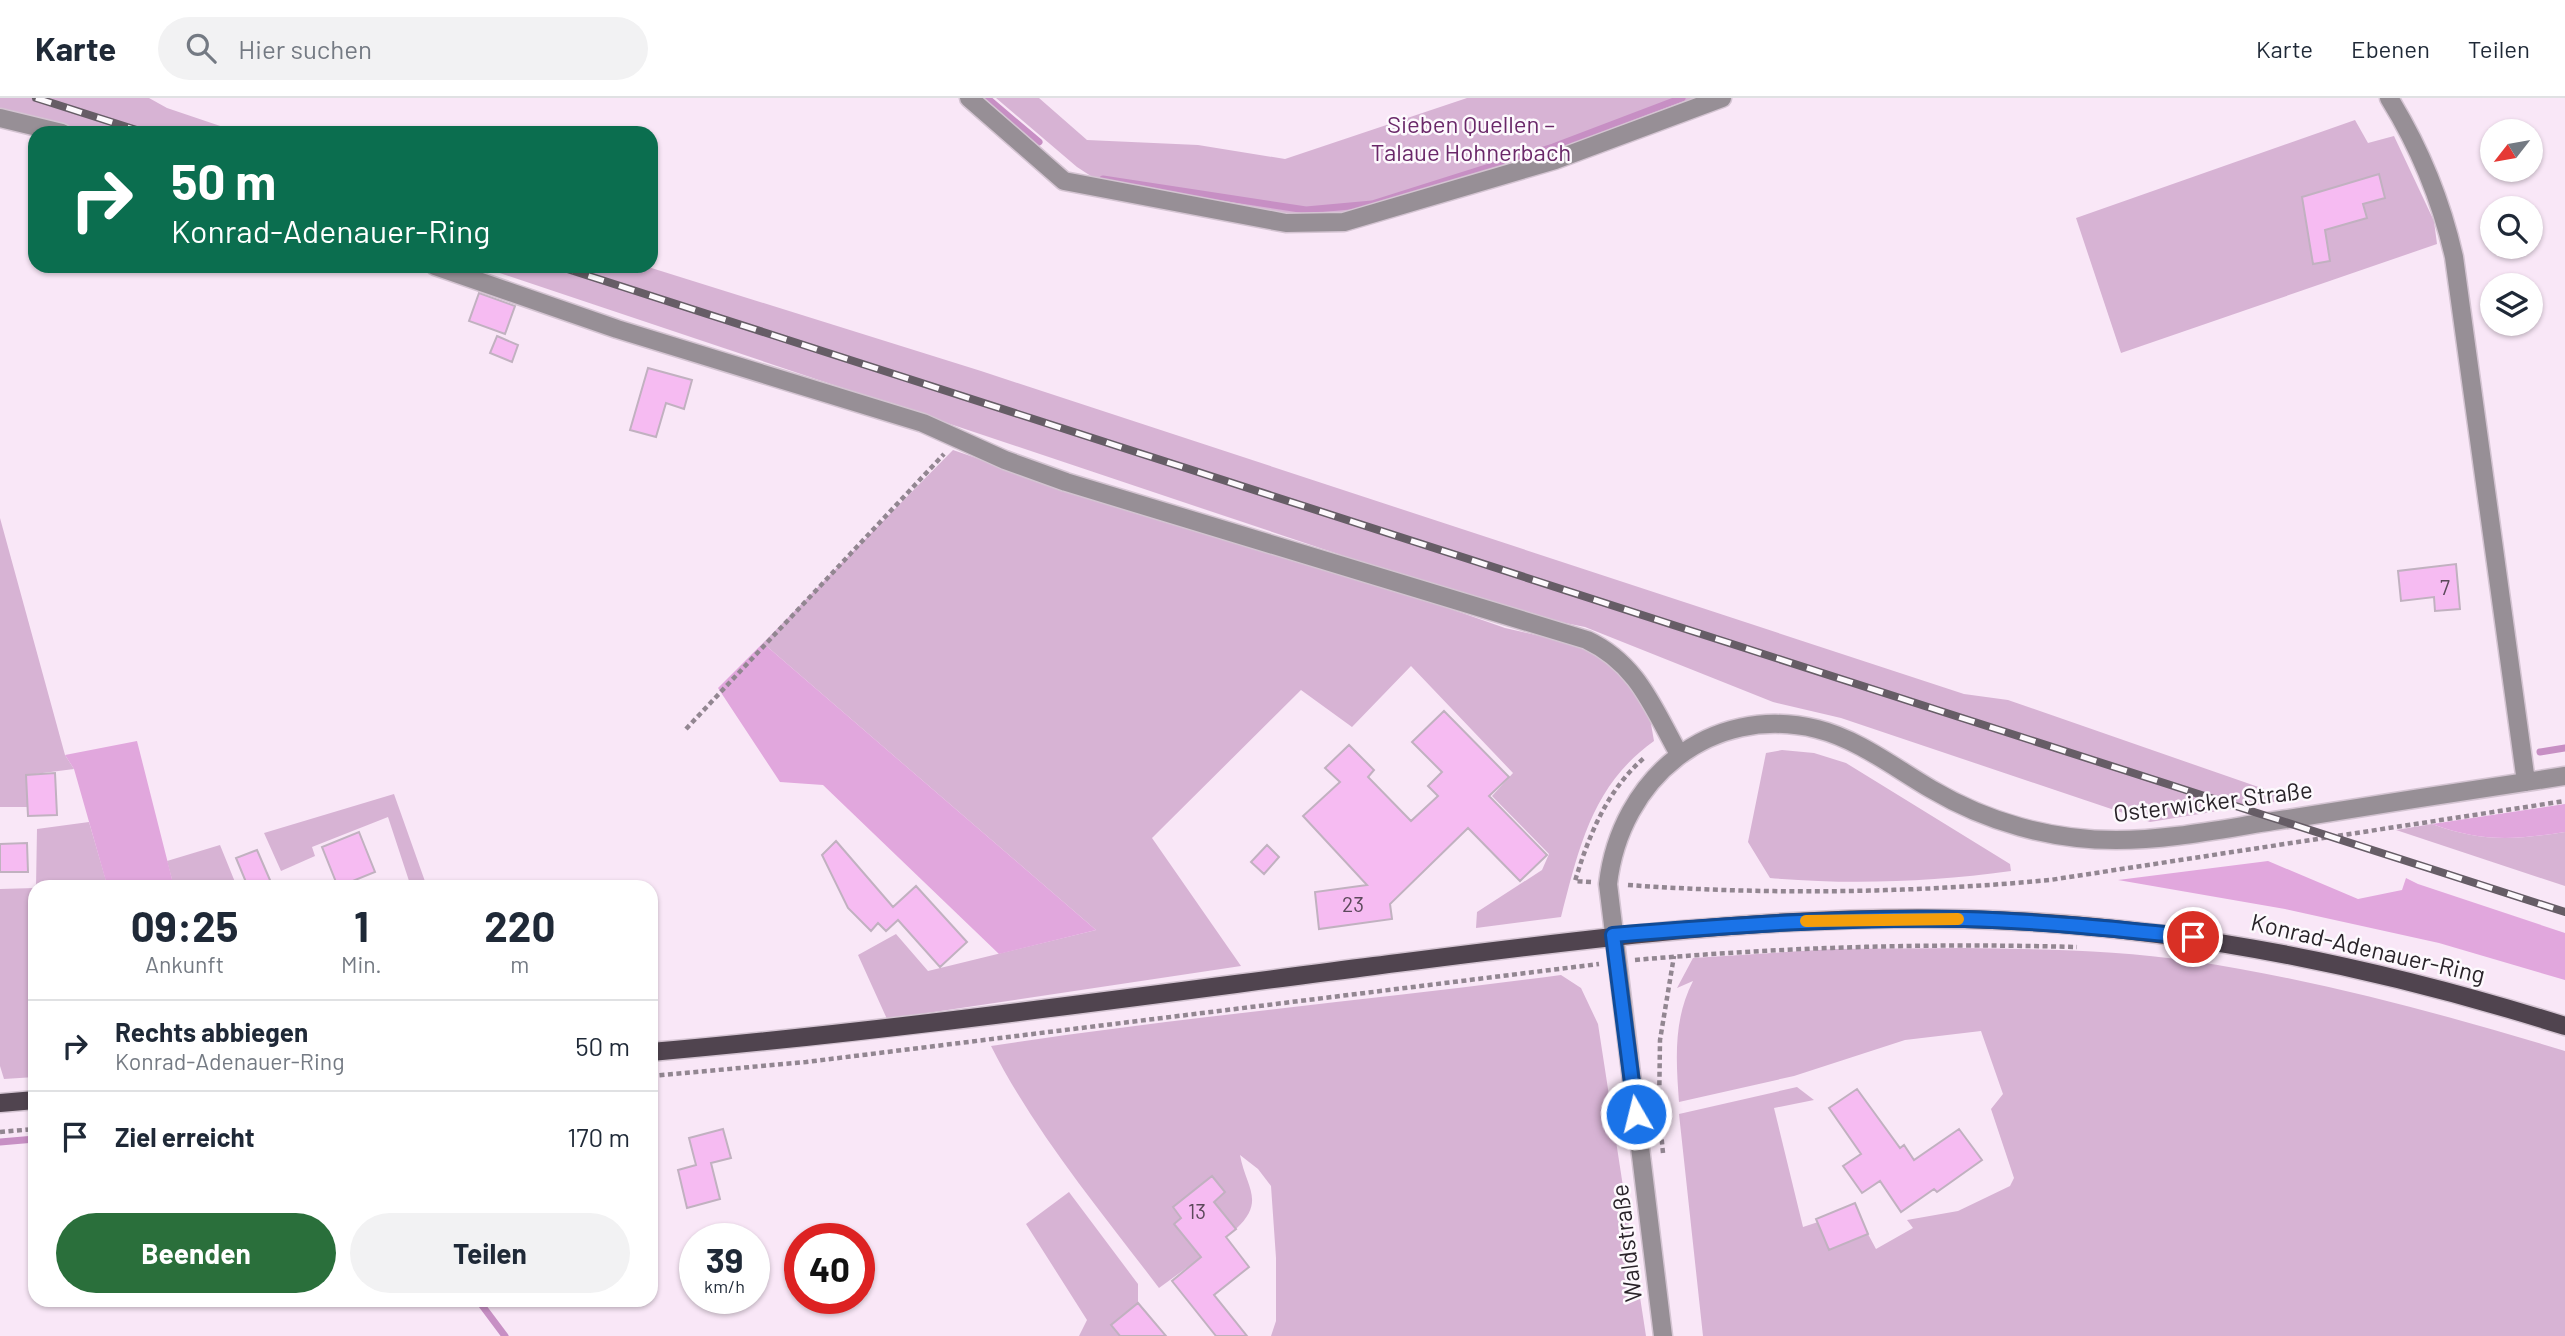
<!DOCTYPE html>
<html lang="de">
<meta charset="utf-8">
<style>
body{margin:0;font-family:Barlow,sans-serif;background:#f2f2f3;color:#1f2937;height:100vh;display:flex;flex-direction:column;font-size:26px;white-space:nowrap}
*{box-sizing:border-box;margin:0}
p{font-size:23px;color:#747a83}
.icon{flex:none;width:38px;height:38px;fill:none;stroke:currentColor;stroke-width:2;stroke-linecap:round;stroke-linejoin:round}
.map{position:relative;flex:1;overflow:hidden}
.details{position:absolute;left:28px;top:782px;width:630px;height:427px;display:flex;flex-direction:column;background:#fff;border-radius:21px;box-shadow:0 2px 5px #0004}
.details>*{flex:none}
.top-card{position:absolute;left:28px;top:28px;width:630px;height:147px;border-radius:21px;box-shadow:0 2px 5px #0004;background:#0b6e4f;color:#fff;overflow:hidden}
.needle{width:46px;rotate:239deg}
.controls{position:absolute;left:2480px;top:21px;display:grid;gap:14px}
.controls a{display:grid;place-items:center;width:63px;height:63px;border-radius:50%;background:#fff;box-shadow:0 2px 5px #0004;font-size:35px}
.speed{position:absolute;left:679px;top:1125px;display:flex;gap:14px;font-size:35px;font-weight:700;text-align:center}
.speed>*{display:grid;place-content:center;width:91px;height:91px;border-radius:50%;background:#fff;box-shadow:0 2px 5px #0004;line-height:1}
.speed small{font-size:18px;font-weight:400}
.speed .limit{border:10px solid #d22;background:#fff;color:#111}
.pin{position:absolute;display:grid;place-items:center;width:60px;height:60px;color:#fff;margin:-30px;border:4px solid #fff;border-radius:50%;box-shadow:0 2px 7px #0007}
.me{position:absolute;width:77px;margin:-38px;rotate:352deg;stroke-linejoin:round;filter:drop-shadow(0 0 5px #0008)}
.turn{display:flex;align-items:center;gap:24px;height:147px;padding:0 28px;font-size:32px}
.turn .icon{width:91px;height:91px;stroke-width:2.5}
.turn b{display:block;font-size:49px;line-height:60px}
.eta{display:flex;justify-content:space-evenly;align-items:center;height:119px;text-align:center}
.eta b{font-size:42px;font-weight:700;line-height:49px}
.action{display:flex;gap:14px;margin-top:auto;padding:14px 28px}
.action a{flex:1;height:80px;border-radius:42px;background:#2a6f3b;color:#fff;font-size:28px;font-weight:700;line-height:80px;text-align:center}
.action a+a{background:#f2f2f3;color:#1f2937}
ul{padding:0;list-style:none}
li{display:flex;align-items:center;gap:21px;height:91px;padding:0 28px;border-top:2px solid #e0e1e3}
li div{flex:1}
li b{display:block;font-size:26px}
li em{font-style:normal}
header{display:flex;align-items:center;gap:42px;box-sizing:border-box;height:98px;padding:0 35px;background:#fff;border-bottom:2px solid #e0e1e3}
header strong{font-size:33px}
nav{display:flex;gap:38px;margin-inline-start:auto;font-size:24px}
.search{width:490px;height:63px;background:#f2f2f3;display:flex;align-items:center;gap:18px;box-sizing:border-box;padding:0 24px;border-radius:38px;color:#747a83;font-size:26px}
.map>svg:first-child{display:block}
.green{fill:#d7b3d4}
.forest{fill:#e1a7dd}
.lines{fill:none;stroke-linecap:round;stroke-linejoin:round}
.stream{stroke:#c78fc4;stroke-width:7}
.building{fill:#f6bbf2;stroke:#c1b1c0;stroke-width:2}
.minor-casing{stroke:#d4c4d2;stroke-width:21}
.major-casing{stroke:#d4c4d2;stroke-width:21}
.path{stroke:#928691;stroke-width:4.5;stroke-dasharray:5 3.5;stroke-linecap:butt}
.minor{stroke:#978f96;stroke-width:18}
.major{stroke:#50444f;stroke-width:18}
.rail-casing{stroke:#665d66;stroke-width:8}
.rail{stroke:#fdf9fd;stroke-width:5;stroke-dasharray:16;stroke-linecap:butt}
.route-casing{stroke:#114b97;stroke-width:18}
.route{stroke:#1a73e8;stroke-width:12}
.slow{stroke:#f59e0b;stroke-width:12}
.labels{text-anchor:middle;stroke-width:5;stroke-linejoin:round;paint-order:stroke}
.number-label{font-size:21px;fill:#5c495b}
.park-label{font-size:24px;fill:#6a2869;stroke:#fdf9fd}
.street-label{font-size:24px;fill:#292329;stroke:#fdf9fd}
</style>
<header>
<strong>Karte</strong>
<div class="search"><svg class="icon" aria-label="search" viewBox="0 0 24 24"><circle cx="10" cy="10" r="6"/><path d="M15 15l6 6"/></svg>Hier suchen</div>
<nav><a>Karte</a><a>Ebenen</a><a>Teilen</a></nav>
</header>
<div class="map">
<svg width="2565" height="1238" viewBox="0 0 2565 1238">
<rect width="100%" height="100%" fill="#f9e7f7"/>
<path class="green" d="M0 0H149L167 10 241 35H83L0 12Z
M996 0H1039L1087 42 1198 47 1285 61 1467 0H1715L1372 116 1298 123 1117 95 1077 69Z
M2355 22 2368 45 2394 38 2434 123 2437 146 2121 255 2076 120Z
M479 168H645L981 273 1964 596 2008 602 2293 701 2150 724 1841 620 1773 604 1585 529 1511 514Z
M953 352 1064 390 1317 464 1505 530 1584 548 1617 570 1650 620 1654 643C1592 687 1579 750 1561 819L1476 830 1477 814 1542 772 1549 756 1492 698 1513 675 1411 568 1352 629 1301 592 1152 740 1241 868 887 921 858 857 896 836 928 873 1096 832 763 545Z
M0 420 65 657 74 671 27 677 28 709H0Z
M1782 652 1814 655 1846 665 2010 766 2011 773C1930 784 1852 787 1770 780L1748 744 1766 655Z
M394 696 427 789H411L388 719 312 749 315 758 281 773 264 735Z
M89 724 107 786 113 789H36L37 731Z
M2432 726C2481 744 2514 742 2565 734V788L2396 732Z
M220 747 237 789H174L167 763Z
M35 790V979L4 981 0 968V791Z
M1964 850C2040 851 2117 852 2192 863 2319 882 2443 916 2565 953V1238H1703L1679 1016 1797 989 1814 1002 1774 1010 1803 1129 1818 1124 1868 1136 1876 1151 1913 1130 1907 1122 1958 1113 2010 1088 2014 1080 1991 1011 2003 996 1981 933 1905 942 1794 978 1679 1004C1676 962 1673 922 1693 883L1677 890 1693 860 1835 851Z
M1561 877 1581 890 1598 926 1646 1238H1271L1276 1223V1160L1271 1088 1258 1071 1240 1057C1246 1090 1266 1103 1236 1131L1210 1106 1225 1094 1212 1078 1173 1109 1181 1120 1174 1126 1211 1152 1159 1190C1100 1112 1035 1035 991 948 1180 919 1371 902 1561 877Z
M1069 1094 1138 1186V1205L1111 1227 1120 1238H1079L1087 1222 1026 1126Z"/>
<path class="forest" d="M763 545 1096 832 999 856 823 687 780 684 718 590Z
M137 643 174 789H113L107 787 74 671 65 657Z
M2565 706V734C2514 742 2481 744 2432 726Z
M2268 763 2358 801 2402 792 2406 780 2418 786 2565 835V882L2439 845 2285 811 2118 782Z"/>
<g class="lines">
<path class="stream" d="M987 0 1039 44
M1103 81 1306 112 1372 106 1553 49 1682 0
M2540 654 2565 650
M0 1044 35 1041
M478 1202 505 1238"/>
</g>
<path class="building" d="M2379 76 2385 100 2363 106 2367 120 2325 132 2330 163 2313 166 2302 99Z
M479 195 515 208 505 236 469 223Z
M497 238 518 247 512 264 490 255Z
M648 270 692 282 684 311 666 305 656 339 630 332Z
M2456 466 2460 511 2435 513 2434 499 2401 503 2398 473Z
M1444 613 1509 679 1489 698 1547 757 1520 783 1468 730 1390 806 1392 821 1319 831 1315 794 1367 787 1303 718 1340 684 1325 670 1349 647 1374 672 1368 679 1411 723 1438 698 1428 688 1442 674 1412 644Z
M55 675 57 717 28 718 26 677Z
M359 734 375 774 338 789 322 749Z
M836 743 893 809 916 788 967 844 940 869 898 822 886 833 878 825 871 833 848 810 822 757Z
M27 745 28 774H0V746Z
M1267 747 1279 759 1264 776 1251 764Z
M257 752 273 789H248L236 760Z
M1857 991 1900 1050 1904 1047 1914 1062 1959 1031 1982 1062 1937 1094 1934 1091 1901 1114 1880 1083 1862 1095 1843 1068 1861 1056 1829 1010Z
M723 1031 731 1060 711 1065 720 1101 687 1110 678 1072 696 1067 689 1040Z
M1212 1078 1225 1094 1214 1104 1236 1131 1226 1139 1249 1169 1214 1197 1247 1238H1216L1172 1183 1201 1159 1174 1126 1181 1120 1173 1109Z
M1855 1105 1868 1136 1829 1152 1816 1121Z
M1138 1205 1166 1238H1120L1111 1227Z"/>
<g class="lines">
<defs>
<path id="minor" d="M969 0 1064 83 1286 125 1344 124 1555 62 1722 0
M2389 0C2420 50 2441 102 2454 159L2526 684
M0 20 62 35
M435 168 617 231 923 325 1005 362 1066 384 1587 542C1638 566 1653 610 1679 656
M1663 1238 1608 786C1620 681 1710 605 1817 631 1858 641 1895 670 1931 691 1987 724 2051 742 2116 742 2173 742 2231 729 2288 721 2380 706 2473 692 2565 678"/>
<path id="major" d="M651 954C893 933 1133 899 1374 868 1571 843 1766 816 1965 821 2170 826 2369 866 2565 928
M0 1005 35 1002"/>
</defs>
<use href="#minor" class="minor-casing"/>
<use href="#major" class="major-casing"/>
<path class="path" d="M686 631 944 356
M1591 784 1575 783C1589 737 1607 692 1644 660
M1628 787C1768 797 1910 795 2050 782L2565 703
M1635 862C1783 849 1929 845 2077 849
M651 978 806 964 1599 866
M0 1034 35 1031
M1663 1055 1659 1014 1660 942 1674 858"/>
<use href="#minor" class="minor"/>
<use href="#major" class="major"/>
<defs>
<path id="rail" d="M36 0 146 35
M558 168 2565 814"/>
</defs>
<use href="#rail" class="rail-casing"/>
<use href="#rail" class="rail"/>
</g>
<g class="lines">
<defs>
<path id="route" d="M1636 1016 1613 837C1730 827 1846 819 1964 821 2041 823 2117 831 2193 839"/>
</defs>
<use href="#route" class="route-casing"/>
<use href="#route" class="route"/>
<path class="slow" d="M1806 823 1958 821"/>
</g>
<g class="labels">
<g class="number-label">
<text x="2445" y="497">7</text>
<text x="1353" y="814">23</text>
<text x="1197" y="1121">13</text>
</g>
<g class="park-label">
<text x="1471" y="35">Sieben Quellen –<tspan x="1471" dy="28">Talaue Hohnerbach</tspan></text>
</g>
<g class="street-label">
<text transform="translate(2213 704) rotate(-7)" y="8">Osterwicker Straße</text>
<text transform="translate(2368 851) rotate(13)" y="8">Konrad-Adenauer-Ring</text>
<text transform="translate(1627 1145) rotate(-97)" y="8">Waldstraße</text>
</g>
</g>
</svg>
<div class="controls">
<a><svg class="needle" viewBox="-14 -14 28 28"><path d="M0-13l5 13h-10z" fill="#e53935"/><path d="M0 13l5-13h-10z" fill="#747a83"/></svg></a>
<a><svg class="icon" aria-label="search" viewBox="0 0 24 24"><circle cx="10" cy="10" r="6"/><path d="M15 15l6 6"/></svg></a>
<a><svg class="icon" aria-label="layers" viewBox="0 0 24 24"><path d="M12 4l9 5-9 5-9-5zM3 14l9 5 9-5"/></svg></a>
</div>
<div class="speed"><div>39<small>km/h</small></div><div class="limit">40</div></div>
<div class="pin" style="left:2193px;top:839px;background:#d93025"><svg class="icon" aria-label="arrive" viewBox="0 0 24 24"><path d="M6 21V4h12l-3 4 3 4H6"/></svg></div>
<svg class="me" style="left:1636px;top:1016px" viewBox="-20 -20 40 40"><circle r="17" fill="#1a73e8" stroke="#fff" stroke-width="3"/><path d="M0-11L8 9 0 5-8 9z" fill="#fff"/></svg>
<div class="top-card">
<div class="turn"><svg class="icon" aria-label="right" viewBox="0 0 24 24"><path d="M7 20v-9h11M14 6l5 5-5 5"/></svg><div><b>50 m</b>Konrad-Adenauer-Ring</div></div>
</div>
<section class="details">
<div class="eta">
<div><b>09:25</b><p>Ankunft</p></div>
<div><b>1</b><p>Min.</p></div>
<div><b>220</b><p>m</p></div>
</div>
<ul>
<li><svg class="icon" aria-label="right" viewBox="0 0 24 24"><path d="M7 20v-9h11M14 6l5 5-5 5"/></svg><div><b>Rechts abbiegen</b><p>Konrad-Adenauer-Ring</p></div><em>50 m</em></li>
<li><svg class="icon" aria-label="arrive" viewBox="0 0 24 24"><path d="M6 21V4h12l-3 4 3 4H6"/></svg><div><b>Ziel erreicht</b></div><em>170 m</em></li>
</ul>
<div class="action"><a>Beenden</a><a>Teilen</a></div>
</section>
</div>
